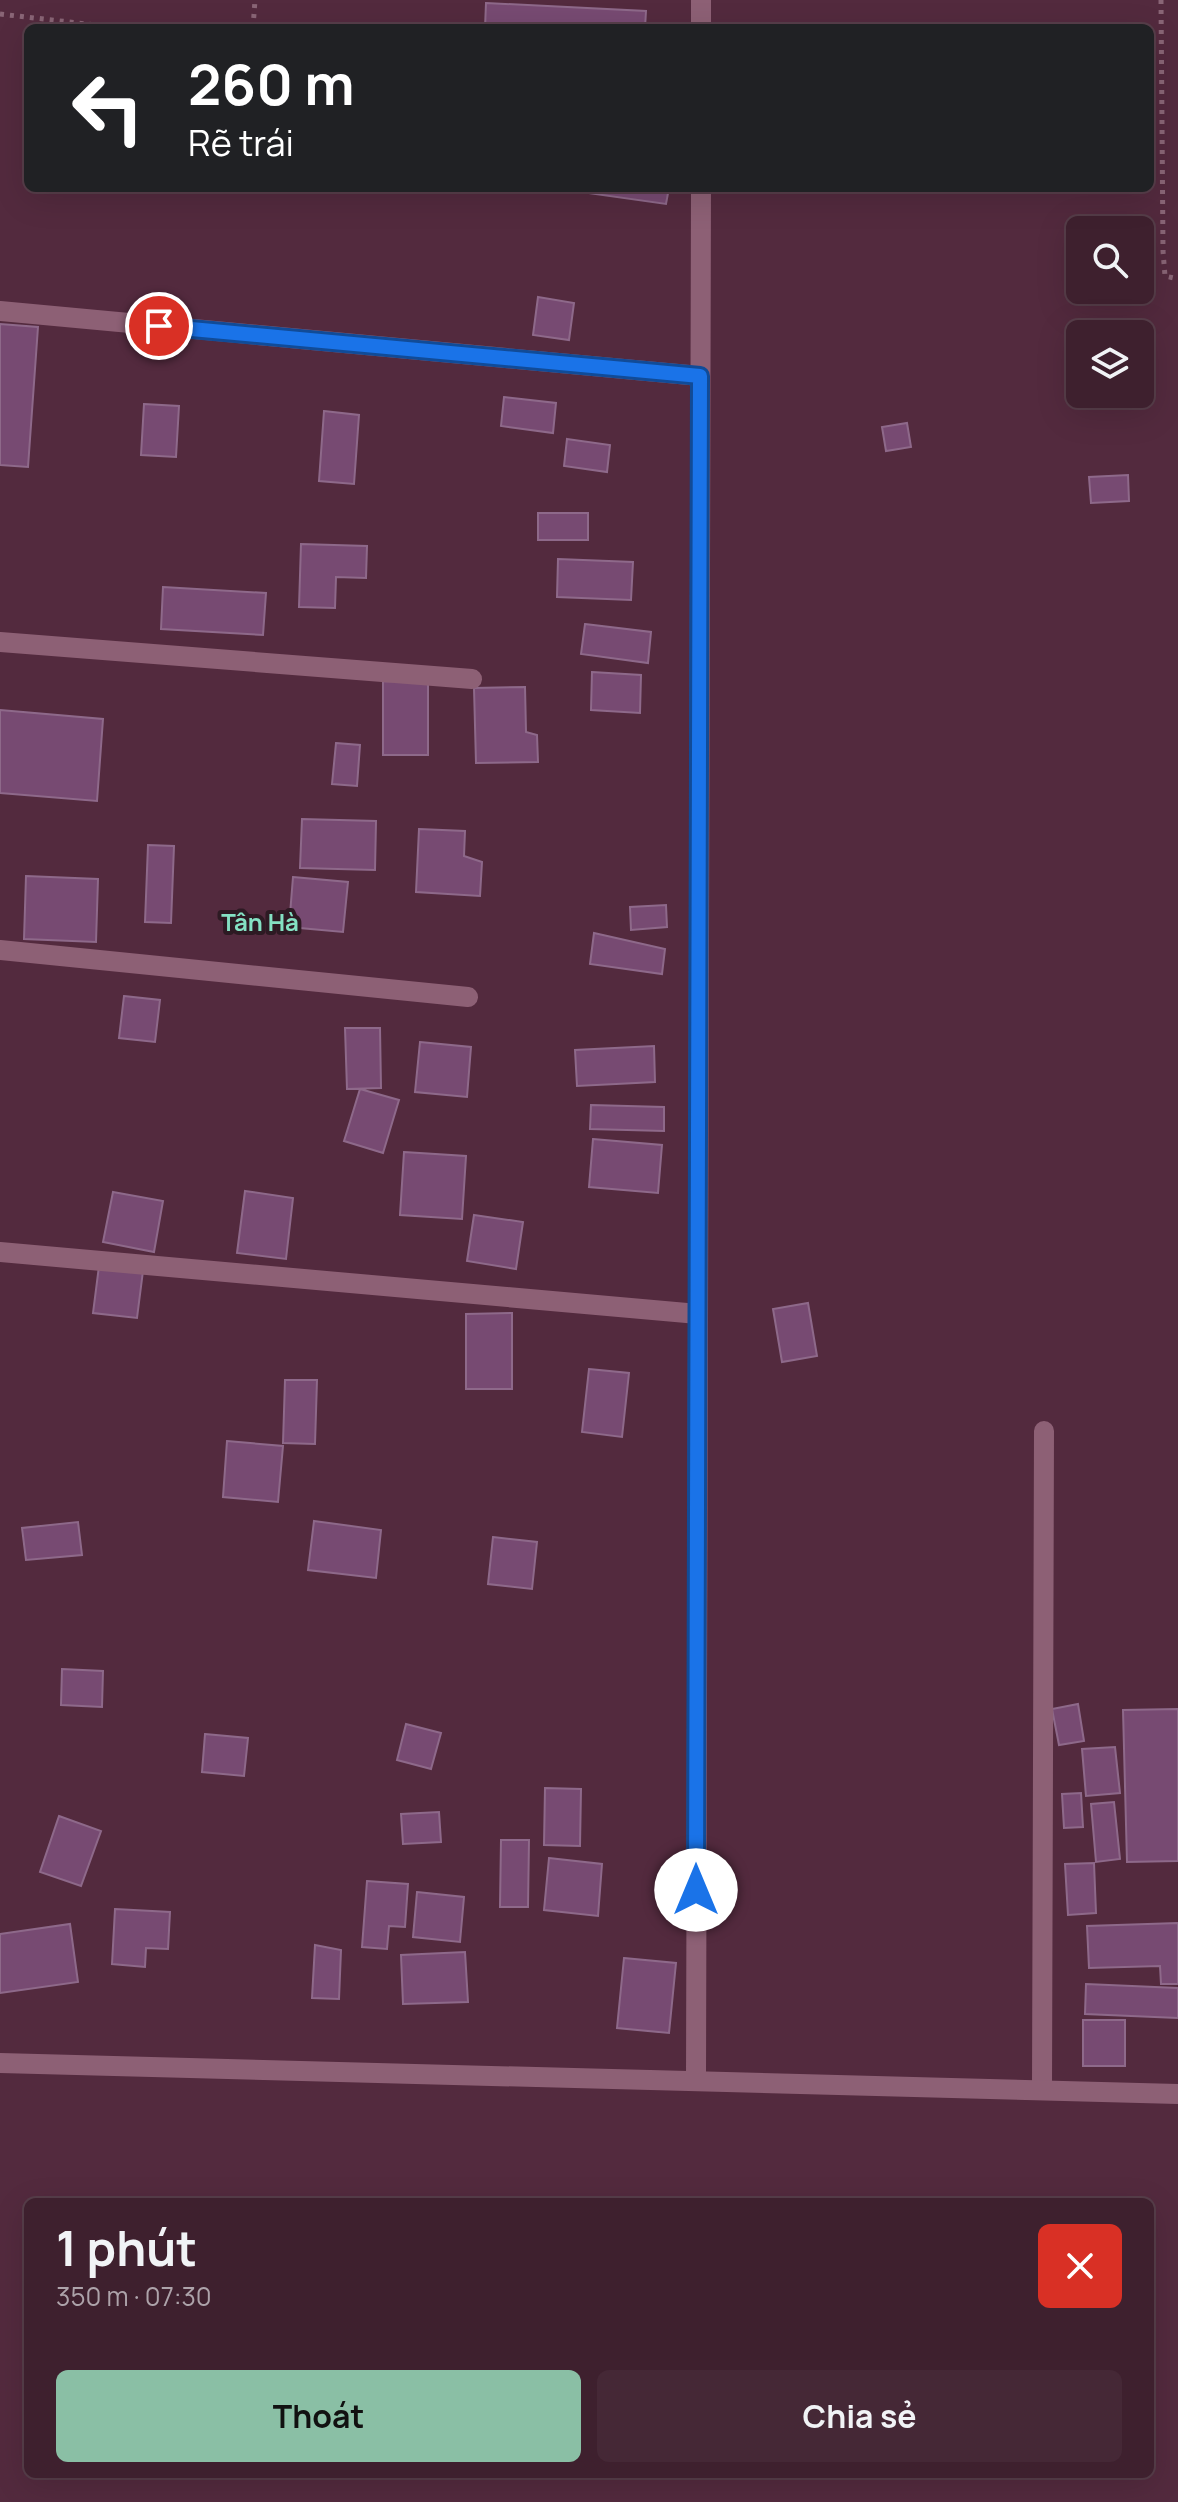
<!DOCTYPE html>
<html lang="vi">
<meta charset="utf-8">
<style>
body{margin:0;font-family:Manrope,sans-serif;background:#452836;color:#f1f3f6;height:100vh;display:flex;flex-direction:column;font-size:30px;white-space:nowrap}
*{box-sizing:border-box;margin:0}
p{font-size:26px;color:#ada3aa}
.icon{flex:none;width:44px;height:44px;fill:none;stroke:currentColor;stroke-width:2;stroke-linecap:round;stroke-linejoin:round}
.map{position:relative;flex:1;overflow:hidden}
.side{position:absolute;left:24px;top:2198px;width:1130px;height:280px;display:flex;flex-direction:column;background:#3e202e;border-radius:12px;box-shadow:0 8px 32px #0002,0 0 0 2px #573e4a}
.side>*{flex:none}
.hud{position:absolute;left:24px;top:24px;width:1130px;height:168px;border-radius:12px;box-shadow:0 8px 32px #0002,0 0 0 2px #573e4a;background:#202124;color:#fff;overflow:hidden}
.fabs{position:absolute;left:1066px;top:216px;display:grid;gap:16px}
.fabs a{display:grid;place-items:center;width:88px;height:88px;border-radius:12px;background:#3e202e;box-shadow:0 8px 32px #0002,0 0 0 2px #573e4a;font-size:40px}
.pin{position:absolute;display:grid;place-items:center;width:68px;height:68px;color:#fff;margin:-34px;border:4px solid #fff;border-radius:50%;box-shadow:0 2px 8px #0007}
.me{position:absolute;width:88px;margin:-44px;rotate:0deg;stroke-linejoin:round;filter:drop-shadow(0 0 6px #0008)}
.turn{display:flex;align-items:center;gap:28px;height:168px;padding:0 32px;font-size:36px}
.turn .icon{width:104px;height:104px;stroke-width:2.5}
.turn b{display:block;font-size:56px;line-height:68px}
.round{display:grid;place-items:center;flex:none;width:84px;height:84px;border-radius:12px;background:#452836}
.headline{display:flex;align-items:center;justify-content:space-between;height:136px;padding:0 32px}
h1{font-size:48px;font-weight:700;line-height:60px}
.button{display:flex;gap:16px;margin-top:auto;padding:16px 32px}
.button a{flex:1;height:92px;border-radius:12px;background:#8abfa5;color:#111;font-size:32px;font-weight:700;line-height:92px;text-align:center}
.button a+a{background:#452836;color:#f1f3f6}
.map>svg:first-child{display:block}
.building{fill:#774a72;stroke:#8e698a;stroke-width:2}
.lines{fill:none;stroke-linecap:round;stroke-linejoin:round}
.path{stroke:#896576;stroke-width:5;stroke-dasharray:4 6;stroke-linecap:butt}
.lane{stroke:#8d6075;stroke-width:20}
.street{stroke:#8d6075;stroke-width:20}
.route-casing{stroke:#114b97;stroke-width:20}
.route{stroke:#1a73e8;stroke-width:14}
.labels{text-anchor:middle;stroke-width:8;stroke-linejoin:round;paint-order:stroke}
.neighbourhood-label{font-size:24px;font-weight:bold;fill:#84e1c3;stroke:#2d1a23}
</style>
<div class="map">
<svg width="1178" height="2502" viewBox="0 0 1178 2502">
<rect width="100%" height="100%" fill="#532a3e"/>
<path class="building" d="M486 3 646 11 645 28H485Z
M589 188H669L666 204 588 193Z
M538 297 574 303 569 340 533 335Z
M0 324 38 327 28 467 0 465Z
M504 397 556 403 553 433 501 426Z
M144 404 179 406 176 457 141 455Z
M324 411 359 415 354 484 319 481Z
M907 423 911 447 886 451 882 427Z
M567 439 610 445 607 472 564 466Z
M1128 475 1129 501 1091 503 1089 477Z
M538 513H588V540H538Z
M301 544 367 546 366 578 336 577 335 608 299 607Z
M558 559 633 562 631 600 557 597Z
M163 587 266 593 263 635 161 629Z
M585 624 651 632 648 663 581 654Z
M592 672 641 675 640 713 591 710Z
M383 681 428 682V755H383Z
M525 687 526 732 537 735 538 762 476 763 474 688Z
M0 710 103 719 97 801 0 793Z
M336 743 360 745 357 786 332 784Z
M302 819 376 821 375 870 300 868Z
M419 829 465 831 464 856 482 862 480 896 416 892Z
M148 845 174 846 171 923 145 922Z
M26 876 98 879 96 942 24 939Z
M293 877 348 882 343 932 289 927Z
M666 905 667 927 631 930 630 907Z
M594 933 665 949 662 974 590 964Z
M124 996 160 1000 155 1042 119 1038Z
M345 1028H380L381 1088 347 1089Z
M420 1042 471 1047 467 1097 415 1092Z
M654 1046 655 1082 577 1086 575 1050Z
M360 1089 399 1100 383 1153 344 1141Z
M591 1105 664 1107V1131L590 1129Z
M593 1139 662 1145 658 1193 589 1187Z
M404 1152 466 1156 462 1219 400 1215Z
M245 1191 293 1198 286 1259 237 1253Z
M113 1192 163 1201 154 1252 103 1242Z
M474 1215 523 1222 516 1269 467 1261Z
M99 1266 143 1271 137 1318 93 1313Z
M808 1303 817 1356 782 1362 773 1309Z
M512 1313V1389H466V1314Z
M589 1369 629 1373 622 1437 582 1432Z
M285 1380H317L315 1444 283 1443Z
M227 1441 283 1446 278 1502 223 1497Z
M314 1521 381 1530 376 1578 308 1570Z
M78 1522 82 1555 26 1560 22 1528Z
M493 1537 537 1542 532 1589 488 1584Z
M62 1669 103 1671 102 1707 61 1705Z
M1078 1704 1084 1741 1059 1745 1052 1709Z
M1178 1709V1861L1127 1862 1123 1710Z
M406 1724 441 1733 431 1769 397 1760Z
M205 1734 248 1738 244 1776 202 1772Z
M1115 1747 1120 1793 1086 1796 1082 1749Z
M545 1788 581 1789 580 1846 544 1845Z
M1081 1793 1083 1827 1064 1828 1062 1794Z
M1114 1802 1120 1859 1096 1862 1091 1804Z
M439 1812 441 1842 403 1844 401 1814Z
M59 1816 101 1831 81 1886 40 1872Z
M501 1840H529L528 1907H500Z
M549 1858 602 1864 598 1916 544 1910Z
M1094 1863 1096 1913 1068 1915 1065 1864Z
M367 1881 408 1884 405 1927 389 1926 387 1949 362 1947Z
M417 1892 464 1897 460 1942 413 1937Z
M115 1909 170 1912 168 1949 146 1948 145 1967 112 1964Z
M1178 1923V1984H1161L1160 1966 1089 1968 1087 1926Z
M70 1924 78 1982 0 1993V1934Z
M315 1945 341 1950 339 1999 312 1998Z
M465 1952 468 2002 403 2004 401 1955Z
M624 1958 676 1963 669 2033 617 2028Z
M1086 1984 1178 1988V2018L1085 2014Z
M1083 2020H1125V2066H1083Z"/>
<g class="lines">
<path class="path" d="M1161 0 1163 251 1165 276 1178 279
M0 14 121 28
M253 28 255 0"/>
<path class="lane" d="M0 311 700 376
M0 642 472 679
M0 950 468 997
M0 1252 698 1314
M1042 2090 1044 1431"/>
<path class="street" d="M701 28V0
M0 2063 1178 2094
M696 2081 701 188"/>
</g>
<g class="lines">
<defs>
<path id="route" d="M159 326 700 376 696 1890"/>
</defs>
<use href="#route" class="route-casing"/>
<use href="#route" class="route"/>
</g>
<g class="labels">
<g class="neighbourhood-label">
<text x="260" y="931">Tân Hà</text>
</g>
</g>
</svg>
<div class="fabs">
<a><svg class="icon" aria-label="search" viewBox="0 0 24 24"><circle cx="10" cy="10" r="6"/><path d="M15 15l6 6"/></svg></a>
<a><svg class="icon" aria-label="layers" viewBox="0 0 24 24"><path d="M12 4l9 5-9 5-9-5zM3 14l9 5 9-5"/></svg></a>
</div>
<div class="pin" style="left:159px;top:326px;background:#d93025"><svg class="icon" aria-label="arrive" viewBox="0 0 24 24"><path d="M6 21V4h12l-3 4 3 4H6"/></svg></div>
<svg class="me" style="left:696px;top:1890px" viewBox="-20 -20 40 40"><circle r="19" fill="#fff"/><path d="M0-13L10 11 0 6-10 11z" fill="#1a73e8"/></svg>
<div class="hud">
<div class="turn"><svg class="icon" aria-label="left" viewBox="0 0 24 24"><path d="M17 20v-9H6M10 6l-5 5 5 5"/></svg><div><b>260 m</b>Rẽ trái</div></div>
</div>
<section class="side">
<div class="headline"><div><h1>1 phút</h1><p>350 m · 07:30</p></div><a class="round" style="background:#d93025;color:#fff"><svg class="icon" aria-label="close" viewBox="0 0 24 24"><path d="M6 6l12 12M18 6L6 18"/></svg></a></div>
<div class="button"><a>Thoát</a><a>Chia sẻ</a></div>
</section>
</div>
